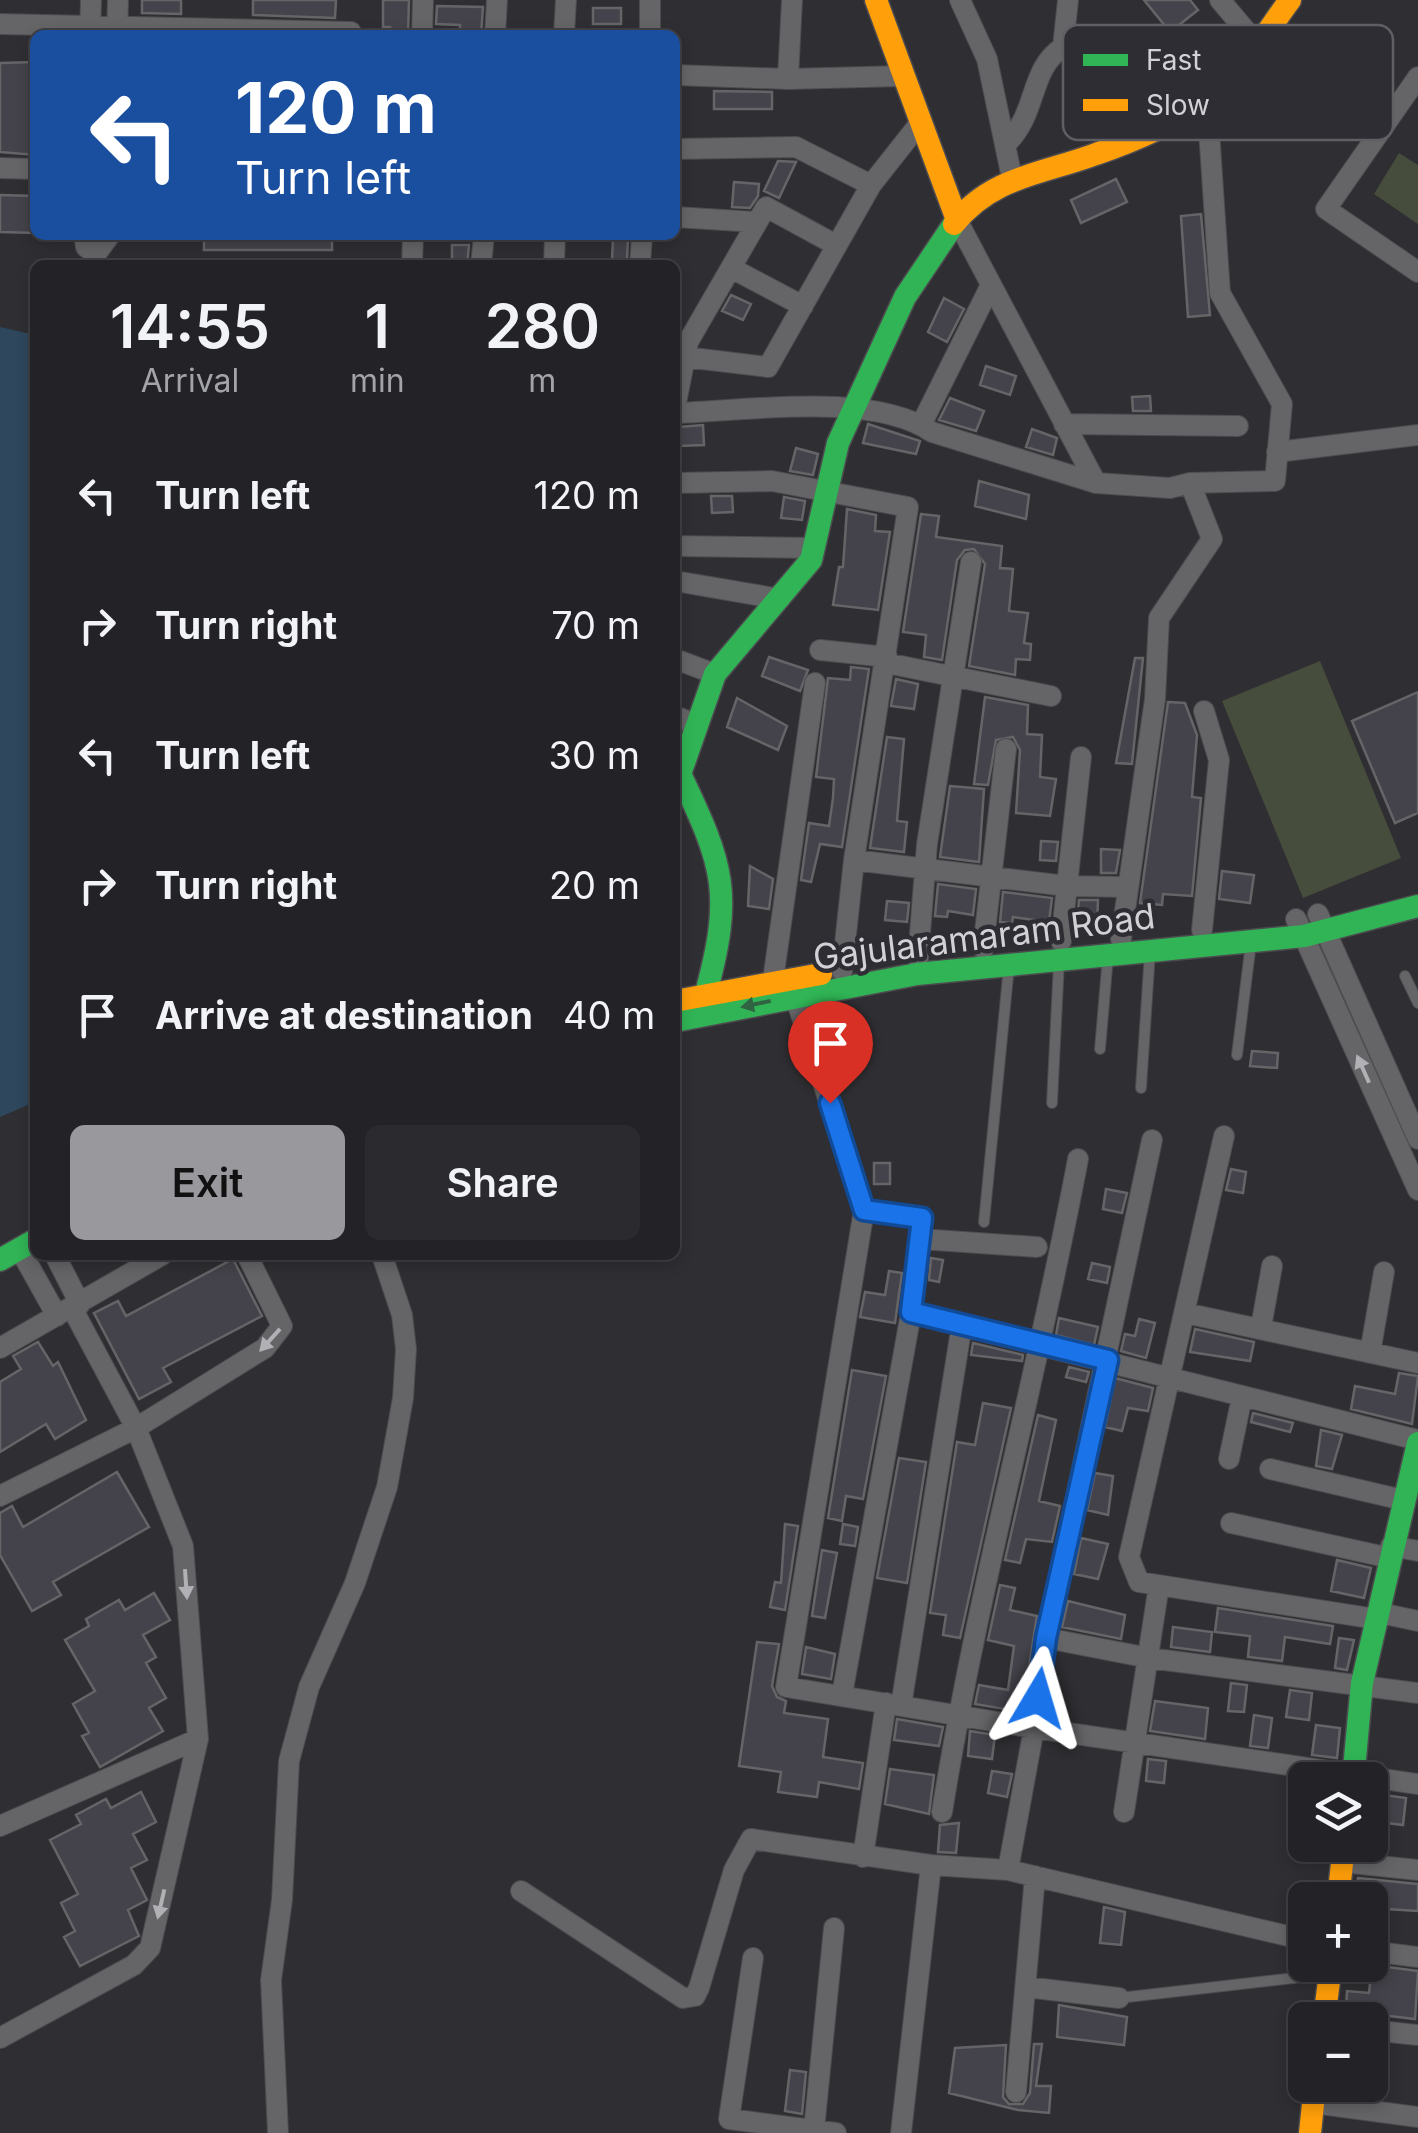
<!DOCTYPE html>
<meta charset="utf-8">
<style>
body{margin:0;font-family:Inter,sans-serif;background:#2b2a2e;color:#f1f3f6;height:100vh;display:flex;flex-direction:column;font-size:38px;white-space:nowrap}
*{box-sizing:border-box;margin:0}
p{font-size:32px;color:#a3a4a7}
.icon{flex:none;width:55px;height:55px;fill:none;stroke:currentColor;stroke-width:2;stroke-linecap:round;stroke-linejoin:round}
.map{position:relative;flex:1;overflow:hidden}
.side{position:absolute;left:30px;top:260px;width:650px;height:1000px;display:flex;flex-direction:column;background:#232226;border-radius:15px;box-shadow:0 5px 15px #0003,0 0 0 2px #403f43}
.side>*{flex:none}
.top-card{position:absolute;left:30px;top:30px;width:650px;height:210px;border-radius:15px;box-shadow:0 5px 15px #0003,0 0 0 2px #403f43;background:#1a4fa0;color:#fff;overflow:hidden}
.controls{position:absolute;left:1288px;top:1762px;display:grid;gap:20px}
.controls a{display:grid;place-items:center;width:100px;height:100px;border-radius:15px;background:#232226;box-shadow:0 5px 15px #0003,0 0 0 2px #403f43;font-size:50px}
.pin{position:absolute;display:grid;place-items:center;width:85px;height:85px;color:#fff;margin:-102px -42px;border-radius:50% 50% 50% 0;rotate:-45deg;box-shadow:0 0 10px #0007}
.pin .icon{rotate:45deg}
.me{position:absolute;width:110px;margin:-55px;rotate:7deg;stroke-linejoin:round;filter:drop-shadow(0 0 8px #0008)}
.turn{display:flex;align-items:center;gap:35px;height:210px;padding:0 40px;font-size:45px}
.turn .icon{width:130px;height:130px;stroke-width:2.5}
.turn b{display:block;font-size:70px;line-height:85px}
.eta{display:flex;justify-content:space-evenly;align-items:center;height:170px;text-align:center}
.eta b{font-size:60px;font-weight:600;line-height:70px}
.button{display:flex;gap:20px;margin-top:auto;padding:20px 40px}
.button a{flex:1;height:115px;border-radius:15px;background:#99999d;color:#111;font-size:40px;font-weight:600;line-height:115px;text-align:center}
.button a+a{background:#2b2a2e;color:#f1f3f6}
ul{padding:0;list-style:none}
li{display:flex;align-items:center;gap:30px;height:130px;padding:0 40px}
li div{flex:1}
li b{display:block;font-size:38px}
li em{font-style:normal}
.map>svg:first-child{display:block}
.green{fill:#474d3c}
.water{fill:#2e475d}
.building{fill:#44434b;stroke:#656568;stroke-width:2.5}
.lines{fill:none;stroke-linecap:round;stroke-linejoin:round}
.lane-casing{stroke:#4c4b4f;stroke-width:12}
.street-casing{stroke:#4c4b4f;stroke-width:22}
.fast-casing{stroke:#4c4b4f;stroke-width:25}
.slow-casing{stroke:#4c4b4f;stroke-width:25}
.lane{stroke:#656467;stroke-width:10}
.street{stroke:#656467;stroke-width:20}
.fast{stroke:#30b455;stroke-width:22}
.slow{stroke:#ff9f0a;stroke-width:22}
.oneway{fill:#2f6341}
.oneway2{fill:#b1b1b5}
.route-casing{stroke:#114b97;stroke-width:25}
.route{stroke:#1a73e8;stroke-width:18}
.labels{text-anchor:middle;stroke-width:9;stroke-linejoin:round;paint-order:stroke}
.street-label{font-size:35px;fill:#d2d2d6;stroke:#2e2d33}
.key{fill:#2e2d33;stroke:#5f5f64;stroke-width:2.5}
.key-label{font-size:28px;fill:#d2d2d6}
</style>
<div class="map">
<svg width="1418" height="2133" viewBox="0 0 1418 2133">
<rect width="100%" height="100%" fill="#2f2e32"/>
<path class="green" d="M1399 153 1418 165V224L1374 194Z
M1320 661 1401 858 1303 898 1222 701Z"/>
<path class="water" d="M0 327 35 335V1102L0 1117Z"/>
<path class="building" d="M142 0H181V14L142 13Z
M253 0H336L335 18 253 15Z
M383 0H409L408 35H390V27H383Z
M1144 0H1190L1198 10 1170 32Z
M437 6 483 7 481 35H460V25L436 24Z
M593 8H621V24H593Z
M35 62V155L0 152V63Z
M714 91 772 92V109H714Z
M778 161 796 162 779 198 764 191Z
M1116 179 1127 202 1081 223 1071 200Z
M734 182 759 184 758 196 750 208 732 207Z
M0 195 35 196V233L0 232Z
M1201 214 1210 315 1188 317 1181 216Z
M204 235H332V250H204Z
M613 238H628L627 260H612Z
M452 245H469L467 265H452Z
M731 295 751 304 743 320 722 311Z
M944 298 964 309 947 342 928 332Z
M986 366 1016 376 1010 395 980 385Z
M1150 396 1151 411H1133L1132 397Z
M950 398 984 411 976 431 939 420Z
M868 424 920 441 916 454 863 443Z
M703 425 704 445 679 446V427Z
M1032 429 1057 438 1053 455 1026 447Z
M796 448 818 454 813 475 790 471Z
M979 481 1029 495 1026 519 975 506Z
M711 496H732L733 512 712 513Z
M784 497 805 501 802 520 781 518Z
M847 509 876 515 875 531 890 532 878 610 833 605 839 567H843Z
M921 514 939 516 936 537 1002 546 1000 568 1013 569 1009 611 1028 613 1024 643 1031 644 1030 660 1016 659 1015 675 969 666 985 564 974 549 965 550 957 560 942 660 924 657 926 635 903 632Z
M769 657 808 670 800 691 762 676Z
M1135 658H1143L1132 764 1116 763Z
M851 667 869 669 842 847 820 844 811 882 801 880 809 823 829 826 833 798 834 779 816 777 828 678 850 680Z
M896 679 918 684 914 709 891 706Z
M1418 692V813L1395 823 1352 721Z
M985 697 1028 705 1027 734 1042 735 1040 777 1056 779 1050 816 1016 813 1020 750 1013 737 996 740 988 785 974 784Z
M737 698 787 726 778 750 727 727Z
M1168 702 1185 703 1197 735 1192 797 1201 798 1192 896 1163 894 1162 905 1140 903Z
M887 737 904 739 897 821 907 822 904 852 870 848Z
M950 786 984 789 979 862 940 857Z
M1041 841 1058 842 1056 861 1040 860Z
M1101 849 1120 850 1116 873H1101Z
M750 866 773 879 769 909 748 906Z
M1222 871 1254 875 1250 903 1219 899Z
M938 884 976 889 973 915 948 911 947 917 935 916Z
M1003 892 1052 898 1049 922 1013 917 1012 923 1000 922Z
M1079 900H1098L1097 924 1077 923Z
M887 901 909 903 907 922 885 920Z
M1252 1051 1278 1053 1277 1068 1250 1066Z
M874 1163H890V1184H874Z
M1231 1169 1246 1172 1243 1193 1226 1190Z
M1106 1189 1127 1193 1122 1213 1103 1209Z
M931 1258 943 1260 939 1282 929 1280Z
M233 1259 262 1316 163 1368 171 1382 139 1399 94 1313 118 1301 126 1316Z
M1092 1263 1110 1267 1107 1283 1088 1279Z
M889 1271 902 1273 895 1323 860 1317 865 1292 885 1295Z
M1059 1318 1098 1327 1094 1345 1056 1335Z
M1139 1319 1155 1323 1146 1358 1121 1351 1125 1334 1135 1336Z
M1195 1329 1254 1342 1250 1361 1190 1352Z
M38 1342 53 1366 58 1362 86 1420 55 1439 46 1424 0 1452V1382L21 1369 13 1356Z
M973 1343 1023 1355 1022 1361 971 1355Z
M1069 1367 1089 1372 1086 1382 1066 1377Z
M852 1370 886 1376 863 1499 846 1496 842 1521 828 1518Z
M1399 1373 1418 1376 1412 1424 1351 1409 1355 1386 1395 1394Z
M1115 1378 1153 1388 1148 1411 1128 1408 1122 1431 1105 1427Z
M983 1403 1011 1408 960 1638 943 1635 946 1615 930 1613 957 1442 975 1445Z
M1253 1413 1293 1423 1290 1432 1251 1422Z
M1038 1415 1056 1420 1039 1501 1060 1506 1052 1542 1026 1539 1020 1563 1005 1560Z
M1321 1430 1342 1435 1332 1469 1316 1466Z
M899 1458 926 1462 907 1583 877 1578Z
M117 1472 149 1527 53 1582 61 1595 32 1611 0 1555V1513L12 1506 23 1527Z
M1095 1473 1113 1476 1108 1515 1087 1510Z
M785 1524 798 1526 785 1610 770 1607 775 1582 781 1583Z
M843 1524 858 1527 855 1546 840 1544Z
M1081 1538 1108 1544 1098 1579 1074 1574Z
M822 1550 837 1553 825 1618 812 1616Z
M1337 1560 1371 1568 1364 1598 1331 1591Z
M1000 1585 1015 1588 1010 1610 1037 1616 1022 1712 975 1704 979 1685 1008 1690 1014 1646 988 1640Z
M154 1593 170 1620 143 1635 156 1657 146 1663 166 1698 149 1708 163 1731 100 1767 82 1736 89 1733 73 1704 95 1691 65 1640 89 1626 86 1619 119 1600 125 1610Z
M1068 1601 1125 1615 1121 1639 1062 1627Z
M1218 1608 1333 1626 1330 1644 1285 1637 1282 1661 1248 1657 1250 1636 1215 1632Z
M1173 1627 1212 1632 1210 1652 1171 1647Z
M1339 1638 1354 1640 1347 1670 1335 1668Z
M757 1642 779 1644 772 1686 777 1697 786 1701 784 1713 828 1719 823 1757 863 1763 859 1789 819 1782 817 1797 778 1792 781 1772 739 1766Z
M806 1647 835 1654 831 1679 802 1674Z
M1231 1683 1247 1685 1244 1712 1228 1711Z
M1290 1690 1312 1693 1309 1720 1286 1717Z
M1155 1701 1208 1708 1205 1739 1150 1731Z
M1254 1715 1272 1718 1268 1748 1250 1746Z
M897 1719 943 1727 939 1746 894 1740Z
M1316 1725 1340 1728 1337 1758 1312 1755Z
M970 1731 995 1735 992 1759 968 1756Z
M1148 1759 1166 1761 1164 1783 1146 1781Z
M890 1769 934 1775 929 1814 885 1804Z
M992 1771 1012 1774 1007 1797 988 1793Z
M141 1792 156 1822 133 1834 147 1860 131 1868 147 1900 128 1910 139 1936 80 1966 64 1937 75 1931 61 1903 78 1894 50 1840 81 1824 76 1815 106 1799 111 1808Z
M1370 1793 1406 1798 1403 1825 1370 1821Z
M959 1823 956 1853 938 1852 940 1825Z
M1358 1878 1418 1884V1911L1370 1908V1900H1356Z
M1104 1907 1125 1912 1121 1945 1100 1943Z
M1372 1965 1418 1971 1415 2019 1346 2011 1347 1991 1369 1993Z
M1059 2005 1127 2017 1124 2045 1057 2037Z
M1034 2044H1042L1036 2086H1051L1049 2113 1018 2110 949 2093 955 2048 1006 2045 1003 2097 1009 2104H1023L1030 2093Z
M790 2070 806 2072 802 2114 785 2111Z"/>
<g class="lines">
<defs>
<path id="lane" d="M1405 976 1418 1003
M1100 1049 1108 956
M1237 1055 1251 943
M1141 1088 1150 952
M1052 1103 1059 962
M984 1222 1009 966
M1119 1998 1329 1974"/>
<path id="street" d="M960 0 987 59 1012 178
M1220 0 1257 44
M0 24 351 32
M90 35 91 0
M117 35 118 0
M422 35 423 0
M495 35 497 0
M564 35 566 0
M650 35V0
M675 75 788 79 902 76
M1418 77 1326 209 1418 272
M788 79 792 0
M1005 145C1039 113 1028 70 1063 47L1068 0
M675 149 796 147 871 185
M0 168 35 169
M675 217 756 222
M957 220 1096 483
M84 235 86 247 96 254 110 235
M412 265 413 235
M481 265 484 235
M554 265 555 235
M640 265 642 235
M731 268 803 306
M685 357 768 367 871 185 920 123
M675 408 688 342 766 207 836 245
M675 413C747 411 871 391 932 432L1096 483 1170 488 1190 483 1275 481 1282 404 1220 293 1207 101
M1064 424 1238 426
M921 425 990 287
M1277 452 1418 435
M675 483 772 481 908 507 854 860
M675 546 814 548
M675 581 780 599
M820 650 887 657
M675 659 715 674
M886 663 1051 696
M675 716 697 725
M1318 914 1418 1139
M1296 919 1418 1190
M1202 930 1219 760 1204 711
M1121 939 1155 699 1159 618 1212 539 1190 483
M1061 941 1081 757
M983 949 1006 749
M918 959 927 844 971 562
M842 971 854 860 1066 886 1126 887
M773 980 815 683
M795 996 864 1210 786 1687 1034 1728 1008 1870
M1224 1136 1129 1557 1139 1582 1376 1619
M1152 1140 1046 1638 1149 1658 1418 1693
M920 1239 1037 1247
M19 1248 57 1316
M55 1255 80 1304
M911 1313 1418 1440
M1185 1313 1418 1363
M1261 1327 1272 1266
M0 1348 162 1255
M1370 1353 1384 1272
M1229 1459 1242 1397
M1270 1469 1403 1500
M0 1496 136 1428 72 1308
M1231 1523 1390 1558
M1391 1546 1418 1551
M1380 1613 1418 1621
M1046 1638 1034 1728 1418 1784
M842 1695 911 1313 922 1218 864 1210
M901 1706 962 1324
M942 1812C977 1593 1037 1378 1078 1159
M1124 1812 1159 1585
M0 1826 198 1739
M863 1857 886 1703
M1342 1862 1418 1870
M521 1891 683 1998 695 1996 699 1988 734 1870 751 1839 931 1865 1008 1870 1305 1940
M1370 1951 1418 1957
M753 1958 729 2119 836 2133
M1026 1987 1119 1998
M1370 2030 1418 2035
M0 2038 134 1965 150 1948 198 1739 183 1546 136 1428 265 1348 282 1326 247 1255
M1016 2092 1035 1876
M1313 2103 1418 2117
M814 2130 834 1928
M278 2133 271 1980 282 1900 289 1761 309 1687 355 1583 387 1487 403 1398 406 1349 402 1315 382 1255
M901 2133 931 1865"/>
<path id="fast" d="M706 993C733 893 724 866 680 774L715 674 811 560 838 443 905 297 954 224
M675 1021 917 974 1304 936 1418 906
M0 1260 35 1240
M1353 1780 1362 1683 1418 1443"/>
<path id="slow" d="M876 0 957 220
M954 224C992 176 1043 174 1096 154 1134 141 1174 123 1207 101 1242 77 1265 33 1290 0
M675 1001 821 974
M1338 1900 1344 1845
M1324 2020 1331 1965
M1310 2133 1315 2085"/>
</defs>
<use href="#lane" class="lane-casing"/>
<use href="#street" class="street-casing"/>
<use href="#fast" class="fast-casing"/>
<use href="#slow" class="slow-casing"/>
<use href="#lane" class="lane"/>
<use href="#street" class="street"/>
<use href="#fast" class="fast"/>
<use href="#slow" class="slow"/>
</g>
<defs><path id="oneway-solid" d="M-6-.8H1V-3.2L6.5 0L1 3.2V.8H-6Z" transform="scale(2.5)"/></defs>
<use class="oneway" href="#oneway-solid" transform="translate(756 1004) rotate(168)"/>
<g class="oneway2">
<use href="#oneway-solid" transform="translate(1363 1069) rotate(-114)"/>
<use href="#oneway-solid" transform="translate(270 1340) rotate(132)"/>
<use href="#oneway-solid" transform="translate(186 1584) rotate(86)"/>
<use href="#oneway-solid" transform="translate(161 1904) rotate(103)"/>
</g>
<g class="lines">
<defs>
<path id="route" d="M830 1103 864 1210 922 1218 911 1312 1108 1360 1046 1638 1038 1698"/>
</defs>
<use href="#route" class="route-casing"/>
<use href="#route" class="route"/>
</g>
<g class="labels">
<g class="street-label">
<text transform="translate(984 937) rotate(-7)" y="12">Gajularamaram Road</text>
</g>
</g>
<rect x="1063" y="25" width="330" height="115" rx="15" class="key"/>
<rect x="1083" y="54" width="45" height="12" fill="#30b455"/>
<rect x="1083" y="99" width="45" height="12" fill="#ff9f0a"/>
<g class="key-label">
<text x="1146" y="70">Fast</text>
<text x="1146" y="115">Slow</text>
</g>
</svg>
<div class="controls">
<a><svg class="icon" aria-label="layers" viewBox="0 0 24 24"><path d="M12 4l9 5-9 5-9-5zM3 14l9 5 9-5"/></svg></a>
<a>+</a>
<a>−</a>
</div>
<div class="pin" style="left:830px;top:1103px;background:#d93025"><svg class="icon" aria-label="arrive" viewBox="0 0 24 24"><path d="M6 21V4h12l-3 4 3 4H6"/></svg></div>
<svg class="me" style="left:1038px;top:1698px" viewBox="-20 -20 40 40"><path d="M0-17L14 15 0 8-14 15z" fill="#1a73e8" stroke="#fff" stroke-width="4"/></svg>
<div class="top-card">
<div class="turn"><svg class="icon" aria-label="left" viewBox="0 0 24 24"><path d="M17 20v-9H6M10 6l-5 5 5 5"/></svg><div><b>120 m</b>Turn left</div></div>
</div>
<section class="side">
<div class="eta">
<div><b>14:55</b><p>Arrival</p></div>
<div><b>1</b><p>min</p></div>
<div><b>280</b><p>m</p></div>
</div>
<ul>
<li><svg class="icon" aria-label="left" viewBox="0 0 24 24"><path d="M17 20v-9H6M10 6l-5 5 5 5"/></svg><div><b>Turn left</b></div><em>120 m</em></li>
<li><svg class="icon" aria-label="right" viewBox="0 0 24 24"><path d="M7 20v-9h11M14 6l5 5-5 5"/></svg><div><b>Turn right</b></div><em>70 m</em></li>
<li><svg class="icon" aria-label="left" viewBox="0 0 24 24"><path d="M17 20v-9H6M10 6l-5 5 5 5"/></svg><div><b>Turn left</b></div><em>30 m</em></li>
<li><svg class="icon" aria-label="right" viewBox="0 0 24 24"><path d="M7 20v-9h11M14 6l5 5-5 5"/></svg><div><b>Turn right</b></div><em>20 m</em></li>
<li><svg class="icon" aria-label="arrive" viewBox="0 0 24 24"><path d="M6 21V4h12l-3 4 3 4H6"/></svg><div><b>Arrive at destination</b></div><em>40 m</em></li>
</ul>
<div class="button"><a>Exit</a><a>Share</a></div>
</section>
</div>
